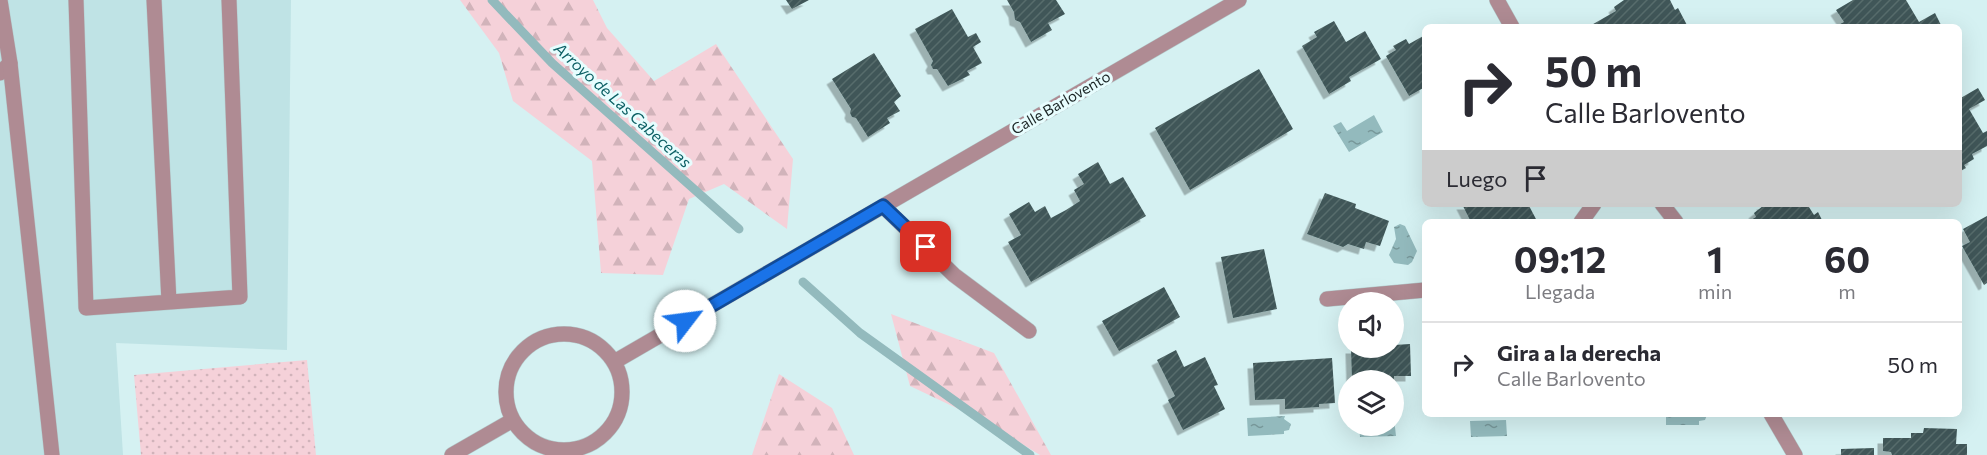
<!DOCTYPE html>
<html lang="es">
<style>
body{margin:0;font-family:Commissioner,sans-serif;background:#f2f2f3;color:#2b2b33;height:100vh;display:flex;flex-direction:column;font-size:22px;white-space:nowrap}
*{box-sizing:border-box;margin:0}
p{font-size:20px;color:#7c7c81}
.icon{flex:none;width:33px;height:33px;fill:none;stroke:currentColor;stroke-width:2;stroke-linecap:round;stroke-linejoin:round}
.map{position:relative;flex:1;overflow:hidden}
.sheet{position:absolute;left:1422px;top:219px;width:540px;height:198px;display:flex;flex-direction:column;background:#fff;border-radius:9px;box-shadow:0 6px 24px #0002}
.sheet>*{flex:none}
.banner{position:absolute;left:1422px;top:24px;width:540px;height:183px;border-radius:9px;box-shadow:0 6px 24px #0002;background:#fff;color:#2b2b33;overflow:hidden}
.fabs{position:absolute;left:1338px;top:292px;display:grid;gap:12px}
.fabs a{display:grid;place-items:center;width:66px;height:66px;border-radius:50%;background:#fff;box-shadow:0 6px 24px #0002;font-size:30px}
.pin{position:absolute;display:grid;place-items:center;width:51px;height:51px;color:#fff;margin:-26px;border-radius:12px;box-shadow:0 3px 9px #0006}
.me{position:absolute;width:66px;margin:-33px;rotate:60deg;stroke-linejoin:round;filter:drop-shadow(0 0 4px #0008)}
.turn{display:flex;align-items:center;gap:21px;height:126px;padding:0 24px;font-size:27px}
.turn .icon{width:78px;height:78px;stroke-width:2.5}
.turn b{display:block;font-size:42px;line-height:51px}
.then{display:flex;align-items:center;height:57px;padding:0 24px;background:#0003;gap:12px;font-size:22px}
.eta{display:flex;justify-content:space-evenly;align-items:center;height:102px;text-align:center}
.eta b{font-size:36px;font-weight:700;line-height:42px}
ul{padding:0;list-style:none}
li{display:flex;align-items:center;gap:18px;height:84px;padding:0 24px;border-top:2px solid #e1e1e2}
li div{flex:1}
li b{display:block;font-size:22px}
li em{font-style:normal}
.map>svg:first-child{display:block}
.built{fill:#bfe3e5}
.forest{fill:url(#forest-firs)}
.park{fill:url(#park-dots)}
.water{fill:url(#water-ripples)}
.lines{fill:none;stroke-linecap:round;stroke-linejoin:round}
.stream{stroke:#93babd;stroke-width:9}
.building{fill:url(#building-hatch);filter:url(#shadow)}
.service-casing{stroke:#b4cccd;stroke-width:16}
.minor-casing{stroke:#b4cccd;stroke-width:16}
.service{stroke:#af8b93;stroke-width:15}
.minor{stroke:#af8b93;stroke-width:15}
.route-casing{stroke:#114b97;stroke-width:15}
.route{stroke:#1a73e8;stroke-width:10}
.labels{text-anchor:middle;stroke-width:6;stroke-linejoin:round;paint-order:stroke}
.street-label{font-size:15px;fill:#1b2525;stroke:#e7fdfe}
.water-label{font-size:16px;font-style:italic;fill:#0c5f64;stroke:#e7fdfe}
</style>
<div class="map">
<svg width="1987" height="455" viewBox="0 0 1987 455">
<defs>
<pattern id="forest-firs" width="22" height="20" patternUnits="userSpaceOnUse" patternTransform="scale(1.5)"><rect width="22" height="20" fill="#f5d1d9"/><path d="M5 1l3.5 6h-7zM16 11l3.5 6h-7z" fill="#d1b3ba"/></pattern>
<pattern id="park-dots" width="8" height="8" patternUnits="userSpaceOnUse" patternTransform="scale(1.5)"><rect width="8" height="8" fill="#f5d1d9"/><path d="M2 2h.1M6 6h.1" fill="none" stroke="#d1b3ba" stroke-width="1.8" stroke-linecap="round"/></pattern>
<pattern id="water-ripples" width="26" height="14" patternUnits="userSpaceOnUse" patternTransform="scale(1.5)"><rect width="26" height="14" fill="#93babd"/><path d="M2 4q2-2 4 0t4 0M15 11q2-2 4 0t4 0" fill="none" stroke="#779799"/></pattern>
<pattern id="building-hatch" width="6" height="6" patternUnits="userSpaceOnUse" patternTransform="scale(1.5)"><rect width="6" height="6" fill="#3f5758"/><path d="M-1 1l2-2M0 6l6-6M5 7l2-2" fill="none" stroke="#586c6c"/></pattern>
<filter id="shadow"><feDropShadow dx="-5.5" dy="5.5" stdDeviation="0" flood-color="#0004"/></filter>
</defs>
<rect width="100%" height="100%" fill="#d5f1f2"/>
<path class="built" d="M0 0H291L287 350 116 343 123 455H0Z"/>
<path class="forest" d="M460 0H593L607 28 654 81 716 44 793 159 787 229 724 184 689 199 663 275 601 273 592 161 513 101 499 53Z
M891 314 994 353 1051 455H1040L988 423 910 386Z
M779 374 832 408 854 455H752Z"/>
<path class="park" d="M307 360 316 455H141L134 375Z"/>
<path class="water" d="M1374 115 1383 132 1349 152 1333 126 1341 122 1347 131Z
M1400 224 1405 226 1417 251 1412 262 1408 265 1394 263 1389 255 1396 239 1394 227Z
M1666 414H1707V415L1705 420 1699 421V425H1666Z
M1285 416 1284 419 1291 424 1289 430 1284 431V434L1248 436 1247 418Z
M1394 418 1396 436 1360 437 1359 426H1394Z
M1506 420 1507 436 1471 437 1470 421Z"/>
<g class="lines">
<path class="stream" d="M492 0 552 63 739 229
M803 282 860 333 1030 455"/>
</g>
<path class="building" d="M786 0H809L792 9Z
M1007 0H1056L1065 14 1048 23 1052 30 1031 42 1020 22 1015 20 1014 12Z
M1624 0H1670L1675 10 1678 8 1688 27H1588L1616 11 1614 7Z
M1853 0H1906L1919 22 1935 13 1941 25 1937 27H1834L1844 22 1836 10Z
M952 9 968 37 976 33 981 42 973 47 982 63 967 71 970 75 948 86 937 69H933L931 65 933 61 915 29Z
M1334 21 1346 42 1365 31 1381 59 1349 77 1351 81 1329 94 1302 46 1317 37 1314 32Z
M1425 35V87L1409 96 1386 56 1396 50 1393 46 1406 39 1409 44Z
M874 53 901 96 894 102 900 111 887 118 890 123 868 137 856 118 852 117 850 113 851 109 832 79Z
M1259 69 1293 129 1190 190 1155 128Z
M1978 88 1985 100 1969 109 1983 133 1987 131V146L1972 154 1974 159 1964 165 1966 168 1959 172V99Z
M1098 162 1110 184 1123 177 1146 216 1031 282 1008 242 1021 235 1009 214 1029 202 1035 212 1045 206 1051 218 1066 210 1080 201 1074 190 1084 184 1078 174Z
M1325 193 1356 204 1355 208 1389 221 1380 246 1366 242 1364 249 1348 244 1343 247 1307 234Z
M1462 204H1528L1536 219 1530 222H1471Z
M1762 204H1807L1814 215 1818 212 1823 222H1747L1756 217 1754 213 1763 206Z
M1987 216V283L1984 285 1962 246 1970 242 1963 229Z
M1264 249 1277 309 1233 318 1221 257Z
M1164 287 1180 317 1119 351 1102 321Z
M1410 344 1411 376H1394V381H1352L1351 348H1394V345Z
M1176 350 1184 367 1205 357 1218 385 1214 386 1225 409 1183 430 1168 400 1175 396 1157 360Z
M1332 358 1335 403 1319 404V407L1285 409V399L1255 400 1253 363Z
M1924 428 1957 429 1956 444H1967V455H1892L1891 452 1883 451V438H1911V433H1923Z
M1874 448V455H1841V449Z"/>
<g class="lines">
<defs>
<path id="service" d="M76 0 86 308 240 297 229 0
M154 0 169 302
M0 73 10 63 0 0"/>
<path id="minor" d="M1497 0 1512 27
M10 63 52 455
M1662 204 1676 222
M883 206 954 275 1029 331
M1581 222 1594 204
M1327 299 1425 290
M506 392a58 58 0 1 1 116 0a58 58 0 1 1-116 0Z
M614 362 1239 0
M1771 414 1795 455
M452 455 513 420"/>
</defs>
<use href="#service" class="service-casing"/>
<use href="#minor" class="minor-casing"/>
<use href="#service" class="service"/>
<use href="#minor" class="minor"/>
</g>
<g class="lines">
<defs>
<path id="route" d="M685 321 883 206 926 247"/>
</defs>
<use href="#route" class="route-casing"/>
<use href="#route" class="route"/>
</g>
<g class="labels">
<g class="street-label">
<text transform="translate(1061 103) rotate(-30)" y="5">Calle Barlovento</text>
</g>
<g class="water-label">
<text transform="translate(623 105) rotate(42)" y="6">Arroyo de Las Cabeceras</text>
</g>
</g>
</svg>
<div class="fabs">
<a><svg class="icon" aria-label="sound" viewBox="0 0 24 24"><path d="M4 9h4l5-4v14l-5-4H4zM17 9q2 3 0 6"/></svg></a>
<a><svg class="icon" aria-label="layers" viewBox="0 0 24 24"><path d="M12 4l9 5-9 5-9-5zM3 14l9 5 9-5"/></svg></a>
</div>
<div class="pin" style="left:926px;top:247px;background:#d93025"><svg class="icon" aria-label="arrive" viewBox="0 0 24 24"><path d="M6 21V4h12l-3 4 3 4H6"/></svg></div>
<svg class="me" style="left:685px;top:321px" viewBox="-20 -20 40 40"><circle r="19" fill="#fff"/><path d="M0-13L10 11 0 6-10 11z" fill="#1a73e8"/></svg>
<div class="banner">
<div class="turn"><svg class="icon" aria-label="right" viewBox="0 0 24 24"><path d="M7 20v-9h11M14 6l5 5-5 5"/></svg><div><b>50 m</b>Calle Barlovento</div></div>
<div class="then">Luego<svg class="icon" aria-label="arrive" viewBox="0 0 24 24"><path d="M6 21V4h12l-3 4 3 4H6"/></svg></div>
</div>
<section class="sheet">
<div class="eta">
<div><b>09:12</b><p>Llegada</p></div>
<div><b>1</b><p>min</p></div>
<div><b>60</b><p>m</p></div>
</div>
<ul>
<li><svg class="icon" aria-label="right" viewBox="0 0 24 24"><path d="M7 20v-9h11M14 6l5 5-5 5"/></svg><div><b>Gira a la derecha</b><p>Calle Barlovento</p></div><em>50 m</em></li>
</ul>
</section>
</div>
